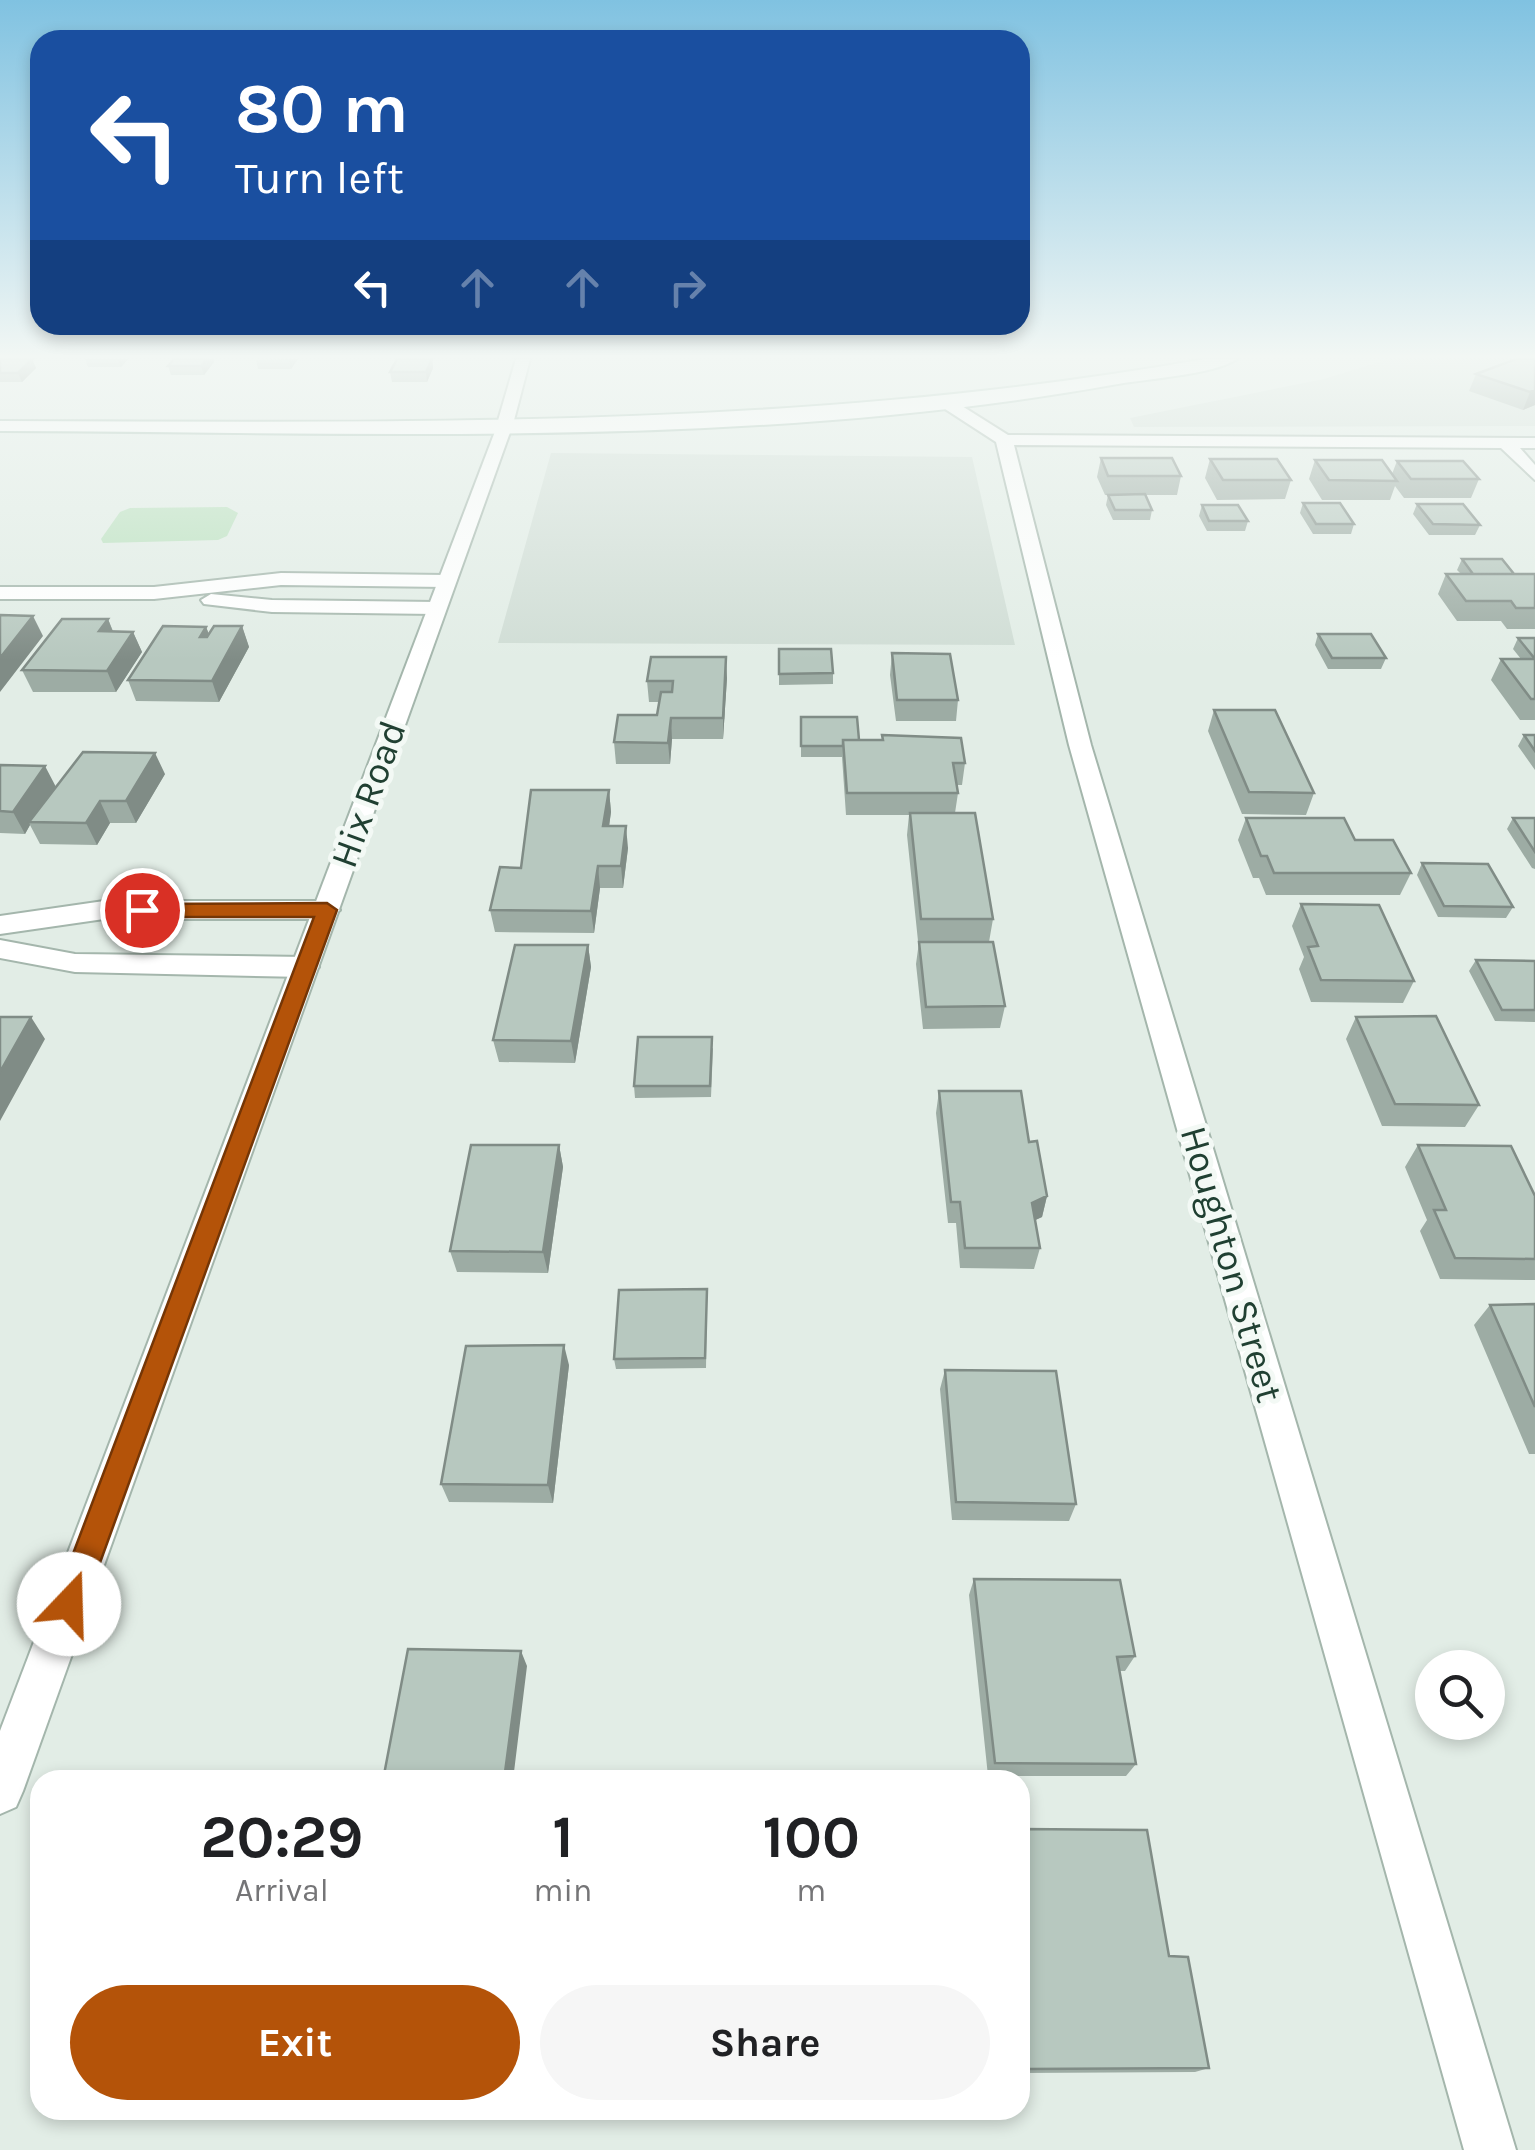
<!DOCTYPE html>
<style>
body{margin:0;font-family:Karla,sans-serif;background:#f6f6f6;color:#202124;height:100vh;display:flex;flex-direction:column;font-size:38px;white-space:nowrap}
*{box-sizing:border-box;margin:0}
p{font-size:32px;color:#757577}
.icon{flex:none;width:55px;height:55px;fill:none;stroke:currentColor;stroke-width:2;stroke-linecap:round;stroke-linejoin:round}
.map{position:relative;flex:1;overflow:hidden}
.drawer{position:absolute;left:30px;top:1770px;width:1000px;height:350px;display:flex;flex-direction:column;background:#fff;border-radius:30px;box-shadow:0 5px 15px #0003}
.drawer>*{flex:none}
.top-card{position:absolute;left:30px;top:30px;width:1000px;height:305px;border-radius:30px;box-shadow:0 5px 15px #0003;background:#1a4fa0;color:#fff;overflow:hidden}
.buttons{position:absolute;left:1415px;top:1650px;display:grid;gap:20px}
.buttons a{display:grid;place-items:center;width:90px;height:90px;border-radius:50%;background:#fff;box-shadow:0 5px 15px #0003;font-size:50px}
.pin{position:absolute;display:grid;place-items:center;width:85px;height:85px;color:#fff;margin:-42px;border:5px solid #fff;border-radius:50%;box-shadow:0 2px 10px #0007}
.me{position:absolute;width:110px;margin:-55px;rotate:21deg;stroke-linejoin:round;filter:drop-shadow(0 0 8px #0008)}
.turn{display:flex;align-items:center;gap:35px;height:210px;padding:0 40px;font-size:45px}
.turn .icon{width:130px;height:130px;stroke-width:2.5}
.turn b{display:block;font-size:70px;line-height:85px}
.lanes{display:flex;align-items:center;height:95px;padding:0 40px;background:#0003;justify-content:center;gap:50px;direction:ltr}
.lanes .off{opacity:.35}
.eta{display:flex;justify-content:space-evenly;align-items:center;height:170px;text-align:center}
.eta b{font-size:60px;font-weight:700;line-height:70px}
.button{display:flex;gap:20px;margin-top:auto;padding:20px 40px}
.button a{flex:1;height:115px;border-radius:60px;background:#b45309;color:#fff;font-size:40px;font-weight:700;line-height:115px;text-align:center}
.button a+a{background:#f6f6f6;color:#202124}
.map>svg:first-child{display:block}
.built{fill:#d0ddd5}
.green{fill:#b9e0bd}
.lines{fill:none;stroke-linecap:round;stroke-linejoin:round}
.minor-casing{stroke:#a4b6ac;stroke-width:4}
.tertiary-casing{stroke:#a4b6ac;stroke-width:4}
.secondary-casing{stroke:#a2bdaf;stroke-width:4}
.minor{fill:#fff;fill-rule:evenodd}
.tertiary{fill:#fff;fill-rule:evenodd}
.secondary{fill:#fff;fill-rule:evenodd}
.wall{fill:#9daca4}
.shaded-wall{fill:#808c86}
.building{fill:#b7c8bf;stroke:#808c86;stroke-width:2.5}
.route{fill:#b45309;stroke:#753606;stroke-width:2.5}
.labels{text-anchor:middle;stroke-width:10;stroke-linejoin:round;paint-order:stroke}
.street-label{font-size:38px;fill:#204032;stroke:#f3f9f5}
</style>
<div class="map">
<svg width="1535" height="2150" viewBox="0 0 1535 2150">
<rect width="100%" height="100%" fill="#e2ede6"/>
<path class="built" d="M1389 359H1535V426L1134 427 1130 418 1324 379Z
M551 453 972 457 1015 645 498 643Z"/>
<path class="green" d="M227 507 238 513 227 536 218 540 103 543 101 539 120 512 130 508Z"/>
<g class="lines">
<defs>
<path id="minor" d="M516 359H530L513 424 505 429 497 424Z
M942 401H954L1008 435 1535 438V448H1520L1535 465V480L1501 448 1014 445 1091 745 1516 2150H1464L1069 745 996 442 942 407Z
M281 573 446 575 456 581 446 587 281 585 154 599H0V587H154Z
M211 594 272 600 436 602 446 608 436 614 272 612 204 604 201 600Z
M104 901H327L340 910 327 919H104L0 934V916Z
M0 940 75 954 305 957 319 967 305 977 75 972 0 958Z"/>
<path id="tertiary" d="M499 421 513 424 23 1791 16 1807 0 1814V1731Z"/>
<path id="secondary" d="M1205 359H1237C1214 375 1143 379 1112 385 747 450 369 432 0 431V421C404 422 806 430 1205 359Z"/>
</defs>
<use href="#minor" class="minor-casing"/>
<use href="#tertiary" class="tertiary-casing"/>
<use href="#secondary" class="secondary-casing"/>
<use href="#minor" class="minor"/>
<use href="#tertiary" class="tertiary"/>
<use href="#secondary" class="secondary"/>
</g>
<path class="wall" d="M0 359H32L36 368 22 382H0Z
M85 359H128L121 367H88Z
M174 359H214V362L204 375H171L168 366Z
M298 359 291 369H258L256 360Z
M432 359 433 368 427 382H392L390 372Z
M1535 359V405L1523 410 1469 391 1476 374Z
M1101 458 1181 476 1177 495H1145L1152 510 1150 520H1113L1106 505 1108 495H1105L1097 477Z
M1210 459 1291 480 1285 499 1217 500 1205 478Z
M1315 460 1392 474 1397 461 1479 479 1471 498H1404L1395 486 1390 500H1322L1309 479Z
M1303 503 1354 524 1351 534H1313L1300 513Z
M1417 504 1480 525 1475 535H1429L1413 514Z
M1202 505 1248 521 1245 531H1207L1199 516Z
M1462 559 1514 574H1535V629H1507L1501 621H1457L1438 594 1446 574H1461L1457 570Z
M108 619 113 631 133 632 142 652 116 692H33L22 670Z
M242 626 249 647 219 702 136 701 128 680 206 627 209 634Z
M1318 634 1386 658 1381 669H1328L1315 645Z
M1518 638H1535V720H1520L1491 680 1501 659H1521L1513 649Z
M779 649 833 673V684L779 685Z
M892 653 958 700 956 721H896L890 675Z
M727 678 723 739H672L670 764H616L614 742 657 715 659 702H649L647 681Z
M1214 710 1314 793 1306 815 1242 814 1208 731Z
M801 717 859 740 965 763 962 785H957L958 793 955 813 993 919 989 942 918 941 907 835 909 815H846L842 757H801Z
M1524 735H1535V770L1518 746Z
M0 765 56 787 165 774 136 823H110L97 845 40 844 30 825 25 834 0 833Z
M609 790 611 812 609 826 628 848 623 888H600L594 933 495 932 490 910 521 868Z
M1246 818 1355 840 1411 873 1400 895H1266L1259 878H1253L1238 840Z
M1513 818H1535V869L1532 868 1507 829Z
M1422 863 1513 907 1506 918 1438 917 1417 875Z
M1301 904 1414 981 1403 1003 1311 1002 1299 969 1304 957 1292 926Z
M919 942 1005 1006 1000 1028 923 1029 916 964Z
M588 945 591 967 575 1063 499 1062 493 1040Z
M1476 960 1535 961V1022L1495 1021 1469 971Z
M1356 1017 1479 1105 1465 1127 1382 1126 1346 1039Z
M713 1048 711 1097 635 1098 634 1086Z
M939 1091 1029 1142 1047 1196 1042 1217 1035 1220 1040 1248 1034 1269 960 1268 956 1223H948L936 1113Z
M559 1145 563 1167 548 1273 457 1272 450 1251Z
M1418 1145 1535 1196V1280L1440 1279 1420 1231 1427 1220 1405 1167Z
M707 1300 706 1368 616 1369 614 1359Z
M1535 1304V1454H1529L1474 1325 1490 1305Z
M569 1365 553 1503 449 1502 441 1484Z
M945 1370 1076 1504 1069 1521 952 1520 940 1389Z
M974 1579 1135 1656 1125 1671H1120L1136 1764 1126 1776H988L969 1595Z
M1020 1829 1169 1956 1209 2068 1195 2072 1020 2073Z"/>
<path class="shaded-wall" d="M32 359 36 368 22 382 18 373Z
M118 359H128L121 367Z
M207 359H214V362L204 375 201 366Z
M289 359H298L291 369 289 360Z
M432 359 433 368 427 382 426 372Z
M1535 390V405L1523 410 1530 392Z
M33 616 43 636 0 692V658Z
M108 619 116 640 99 631Z
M242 626 249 647 219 702 212 681Z
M206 627 214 647 200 637Z
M133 632 142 652 116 692 107 671Z
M726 657 727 678 723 739V718Z
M671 718 672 739 670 764 668 743Z
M155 753 165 774 136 823 126 801Z
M45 766 56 787 29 822 30 825 25 834 13 812Z
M609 790 611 812 606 848 603 826Z
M100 801 110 823 97 845 86 823Z
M626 826 628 848 623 888 621 866Z
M598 866 600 888 594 933 591 911Z
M588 945 591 967 575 1063 571 1041Z
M31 1017 45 1039 0 1121V1072Z
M559 1145 563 1167 548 1273 543 1252Z
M1047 1196 1042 1217 1027 1224 1032 1203Z
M564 1345 569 1365 553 1503 548 1485Z
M521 1651 527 1666 513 1780H504Z"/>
<path class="building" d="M0 359H32L18 373H0Z
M174 359H207L201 366H168Z
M397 359H432L426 372H390Z
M1516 359H1535V390L1530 392 1476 374Z
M1101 458H1172L1181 476H1108Z
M1210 459H1277L1291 480H1223Z
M1315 460H1382L1397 481 1329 480Z
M1397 461H1463L1479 479H1411Z
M1145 494 1152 510H1115L1108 495Z
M1303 503H1340L1354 524H1316Z
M1417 504H1463L1480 525 1433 524Z
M1202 505H1238L1248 521H1209Z
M1462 559H1502L1514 574H1473Z
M1446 574H1535V608H1516L1511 601H1466Z
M0 615 33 616 0 658Z
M62 619H108L99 631 133 632 107 671 22 670Z
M163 626 206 627 200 637H207L214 626H242L212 681 128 680Z
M1318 634H1371L1386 658H1332Z
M1518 638H1535V659Z
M779 649H831L833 673 779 674Z
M892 653 950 654 958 700H897Z
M651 657H726L723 718H671L668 743 614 742 618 715H657L661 692H672L673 681H647Z
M1501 659H1535V699H1531Z
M1214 710H1275L1314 793 1249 792Z
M801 717H857L859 740H843V746H801Z
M882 735 961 738 965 763H953L958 793H847L843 740H883Z
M1524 735H1535V751Z
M83 752 155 753 126 801H100L86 823 29 822Z
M0 765 45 766 13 812 0 811Z
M531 790H609L603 826H626L621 866H598L591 911 490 910 500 867 521 868Z
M910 813H975L993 919H921Z
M1246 818H1344L1355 840H1393L1411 873H1274L1267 856H1261Z
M1513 818H1535V852Z
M1422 863 1488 864 1513 907 1444 906Z
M1301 904 1379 905 1414 981 1321 980 1308 947 1318 946Z
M919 942H993L1005 1006 926 1007Z
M515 945H588L571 1041 493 1040Z
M1476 960 1535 961V1010H1502Z
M1436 1016 1479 1105 1395 1104 1356 1017Z
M0 1017H31L0 1072Z
M638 1037H712L710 1086H634Z
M939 1091H1021L1029 1142 1037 1141 1047 1196 1032 1203 1040 1248H965L960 1202H951Z
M471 1145H559L543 1252 450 1251Z
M1418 1145 1511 1146 1535 1196V1259L1455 1258 1434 1210H1446Z
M707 1289 705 1358 614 1359 619 1290Z
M1535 1304V1407L1490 1305Z
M564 1345 548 1485 441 1484 466 1346Z
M945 1370 1056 1371 1076 1504 956 1502Z
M974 1579 1120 1580 1135 1656 1117 1657 1136 1764 995 1763Z
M408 1649 521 1651 504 1780H383Z
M1020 1829 1147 1830 1169 1956 1188 1957 1209 2068 1026 2069 1020 2014Z"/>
<linearGradient id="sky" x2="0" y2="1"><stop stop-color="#80c2e1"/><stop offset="0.54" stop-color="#f2f7f4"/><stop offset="1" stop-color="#f2f7f4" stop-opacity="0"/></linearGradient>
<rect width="1535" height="660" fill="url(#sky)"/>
<path class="route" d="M327 903 337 910 85 1604 80 1615 69 1619 58 1615 54 1604 314 917H142L132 910 142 904Z"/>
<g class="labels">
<g class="street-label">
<text transform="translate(368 794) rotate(-70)" y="13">Hix Road</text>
<text transform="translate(1232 1264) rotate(74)" y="13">Houghton Street</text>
</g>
</g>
</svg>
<div class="buttons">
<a><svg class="icon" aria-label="search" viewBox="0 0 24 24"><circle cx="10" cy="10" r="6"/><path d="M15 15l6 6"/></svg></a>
</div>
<div class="pin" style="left:142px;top:910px;background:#d93025"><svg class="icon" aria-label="arrive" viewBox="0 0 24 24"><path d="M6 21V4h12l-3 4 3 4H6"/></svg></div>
<svg class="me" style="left:69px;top:1604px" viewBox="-20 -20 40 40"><circle r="19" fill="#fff"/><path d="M0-13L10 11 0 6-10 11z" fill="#b45309"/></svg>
<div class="top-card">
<div class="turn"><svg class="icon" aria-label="left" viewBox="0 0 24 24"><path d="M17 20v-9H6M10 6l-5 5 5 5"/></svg><div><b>80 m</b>Turn left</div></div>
<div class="lanes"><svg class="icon" aria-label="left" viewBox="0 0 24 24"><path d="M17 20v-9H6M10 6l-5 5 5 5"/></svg><svg class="icon off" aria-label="ahead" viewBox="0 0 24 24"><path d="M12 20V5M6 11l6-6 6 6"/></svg><svg class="icon off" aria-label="ahead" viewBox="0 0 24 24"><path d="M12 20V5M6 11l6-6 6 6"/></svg><svg class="icon off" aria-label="right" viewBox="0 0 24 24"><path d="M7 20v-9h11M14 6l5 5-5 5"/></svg></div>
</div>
<section class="drawer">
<div class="eta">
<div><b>20:29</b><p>Arrival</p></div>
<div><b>1</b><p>min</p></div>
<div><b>100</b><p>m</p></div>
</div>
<div class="button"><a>Exit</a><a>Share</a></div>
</section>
</div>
